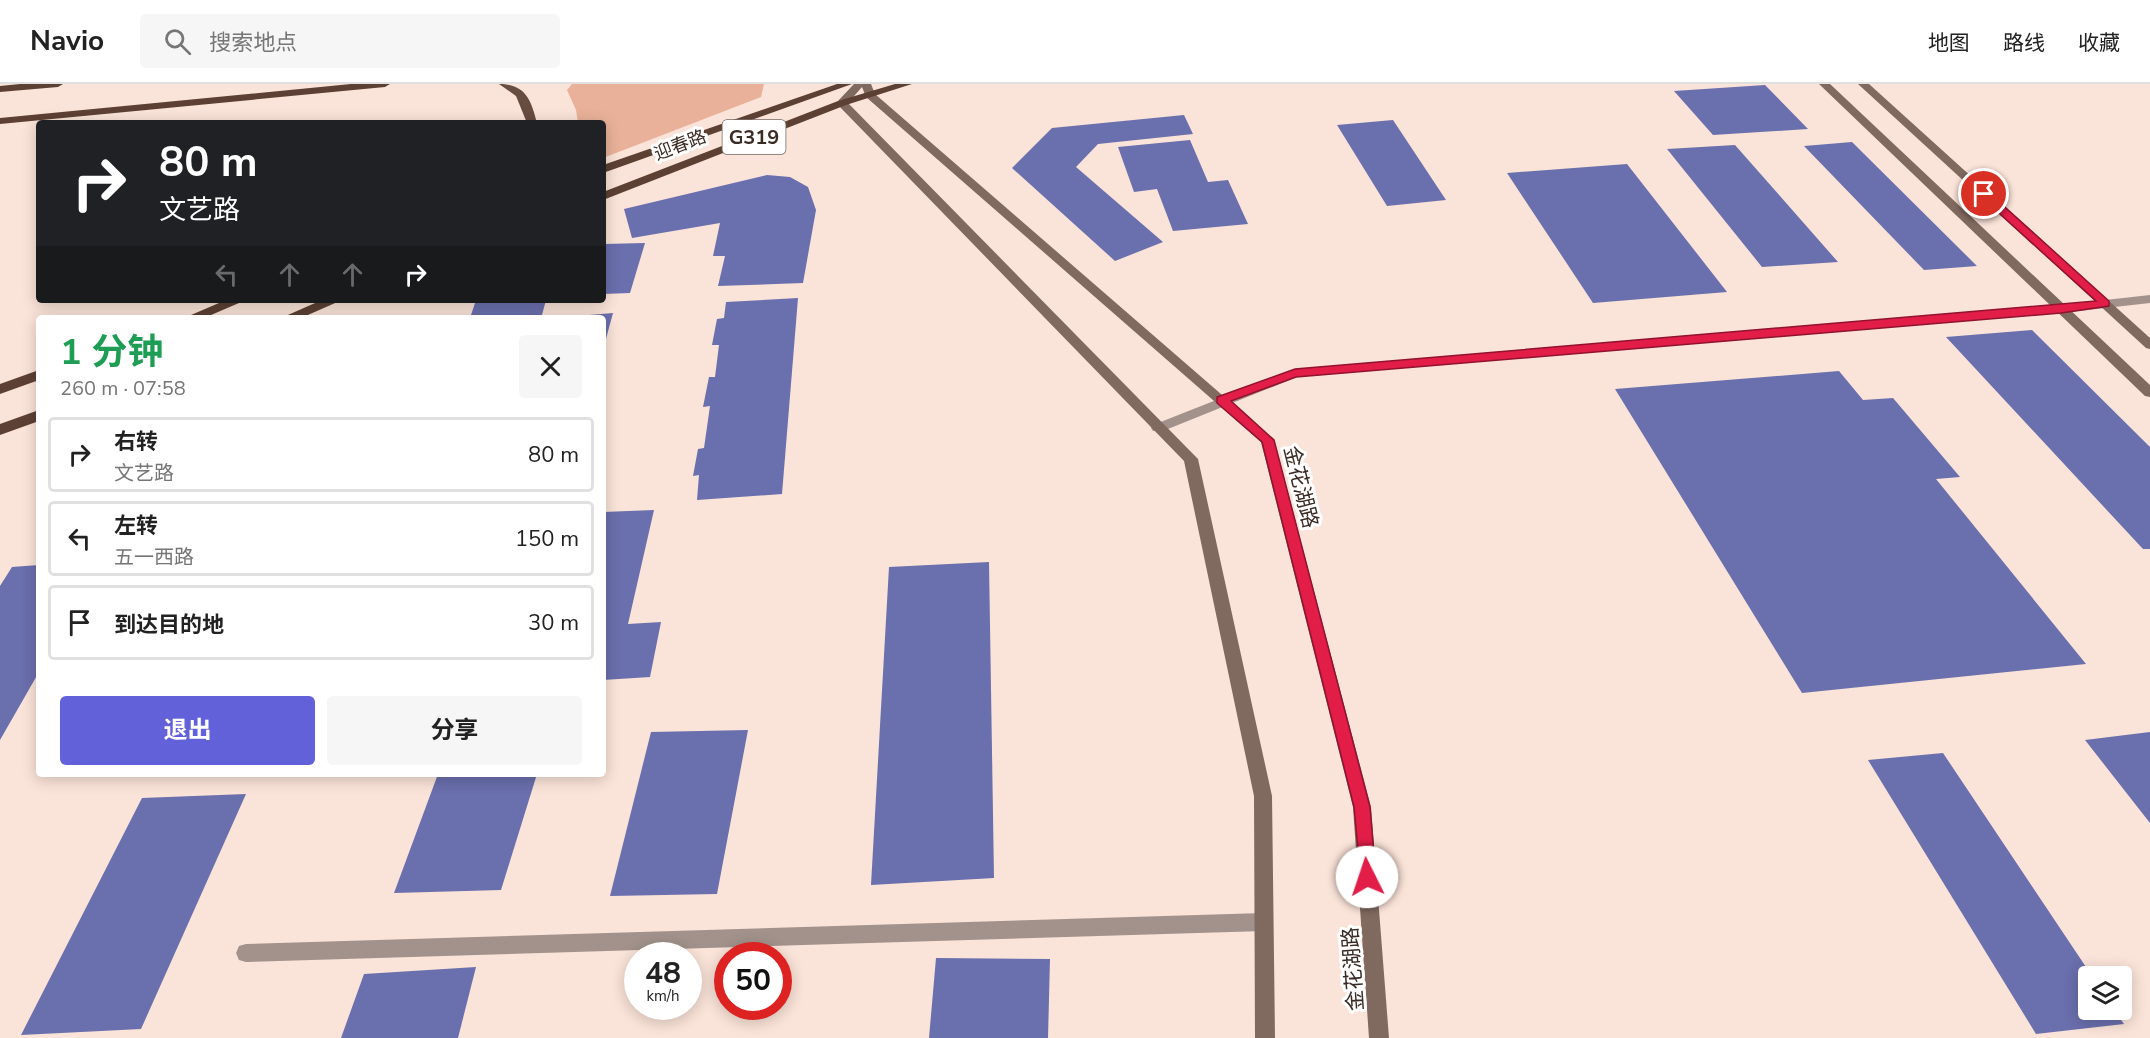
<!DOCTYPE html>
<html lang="zh">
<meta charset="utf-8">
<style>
body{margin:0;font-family:"Nunito Sans","Noto Sans SC",sans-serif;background:#f6f6f6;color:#222;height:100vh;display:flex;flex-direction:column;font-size:22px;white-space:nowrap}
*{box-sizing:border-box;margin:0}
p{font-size:20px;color:#767676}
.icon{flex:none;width:33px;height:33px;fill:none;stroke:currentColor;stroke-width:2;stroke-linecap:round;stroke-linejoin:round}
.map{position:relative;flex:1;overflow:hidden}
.side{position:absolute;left:36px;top:231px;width:570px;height:462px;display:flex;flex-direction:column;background:#fff;border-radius:6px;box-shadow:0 3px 15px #0003}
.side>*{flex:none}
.hud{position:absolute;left:36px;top:36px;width:570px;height:183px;border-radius:6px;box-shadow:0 3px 15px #0003;background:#202124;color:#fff;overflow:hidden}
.fabs{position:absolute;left:2078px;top:882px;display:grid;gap:12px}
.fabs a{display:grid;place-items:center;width:54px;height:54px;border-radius:6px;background:#fff;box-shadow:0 3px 15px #0003;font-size:30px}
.speed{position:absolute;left:624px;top:858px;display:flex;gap:12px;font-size:30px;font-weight:700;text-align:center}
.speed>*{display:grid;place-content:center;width:78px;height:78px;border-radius:50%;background:#fff;box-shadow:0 3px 15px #0003;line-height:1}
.speed small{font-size:15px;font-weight:400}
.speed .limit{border:9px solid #d22;background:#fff;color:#111}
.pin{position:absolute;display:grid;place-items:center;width:51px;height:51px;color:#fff;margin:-26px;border:3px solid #fff;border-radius:50%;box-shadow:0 2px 6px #0007}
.me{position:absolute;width:66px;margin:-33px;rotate:356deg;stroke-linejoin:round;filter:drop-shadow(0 0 4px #0008)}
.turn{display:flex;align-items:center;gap:21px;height:126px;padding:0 24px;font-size:27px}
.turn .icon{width:78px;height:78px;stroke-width:2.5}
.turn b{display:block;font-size:42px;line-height:51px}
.lanes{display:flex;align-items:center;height:57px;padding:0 24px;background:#0003;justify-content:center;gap:30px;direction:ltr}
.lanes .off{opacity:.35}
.round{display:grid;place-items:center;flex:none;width:63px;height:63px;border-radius:6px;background:#f6f6f6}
.summary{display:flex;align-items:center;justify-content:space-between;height:102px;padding:0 24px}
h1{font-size:36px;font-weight:700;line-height:45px;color:#1e9e55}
.button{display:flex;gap:12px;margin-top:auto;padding:12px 24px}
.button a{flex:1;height:69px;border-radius:6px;background:#6261da;color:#fff;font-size:24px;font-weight:700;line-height:69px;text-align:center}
.button a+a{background:#f6f6f6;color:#222}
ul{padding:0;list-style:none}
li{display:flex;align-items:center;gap:18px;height:75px;margin:0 12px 9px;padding:0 12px;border:3px solid #e0e0e0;border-radius:6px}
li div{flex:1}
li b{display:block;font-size:22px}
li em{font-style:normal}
header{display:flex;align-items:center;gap:36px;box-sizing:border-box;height:84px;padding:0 30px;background:#fff;border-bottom:2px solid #e0e0e0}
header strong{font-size:28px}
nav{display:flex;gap:33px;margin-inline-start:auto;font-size:21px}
.search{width:420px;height:54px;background:#f6f6f6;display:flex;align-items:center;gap:15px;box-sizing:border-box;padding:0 21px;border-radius:6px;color:#767676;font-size:22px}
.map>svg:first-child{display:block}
.green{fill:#e9b199}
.building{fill:#6a6fad}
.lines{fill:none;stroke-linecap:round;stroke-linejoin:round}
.service{fill:#a2928b;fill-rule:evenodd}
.tertiary{fill:#a2928b;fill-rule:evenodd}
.secondary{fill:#80695f;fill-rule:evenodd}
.primary{fill:#674c40;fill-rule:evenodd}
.trunk{fill:#5c4033;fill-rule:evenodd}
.route{fill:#e11d48;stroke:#92132f;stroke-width:1.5}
.labels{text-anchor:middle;stroke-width:6;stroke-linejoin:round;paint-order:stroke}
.far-street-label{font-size:18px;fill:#3a2b24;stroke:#fff}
.shield{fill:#fff;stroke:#756b66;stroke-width:1.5}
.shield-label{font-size:20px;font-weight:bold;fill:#3a2b24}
.street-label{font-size:21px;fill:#3a2b24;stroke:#fff}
</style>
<header>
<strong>Navio</strong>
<div class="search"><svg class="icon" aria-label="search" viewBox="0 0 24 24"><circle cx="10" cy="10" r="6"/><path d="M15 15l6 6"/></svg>搜索地点</div>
<nav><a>地图</a><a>路线</a><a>收藏</a></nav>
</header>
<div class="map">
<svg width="2150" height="954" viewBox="0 0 2150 954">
<rect width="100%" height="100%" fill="#fae3d8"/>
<path class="green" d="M572 0H764L761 13 603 74V39H578L576 26 567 6Z"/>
<path class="building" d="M1765 1 1808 45 1713 51 1674 7Z
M1184 31 1193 50 1098 60 1076 83 1163 158 1115 177 1012 84 1052 44Z
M1393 36 1446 116 1387 122 1337 41Z
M1190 56 1208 98 1228 96 1248 140 1173 147 1157 105 1134 108 1118 63Z
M1852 58 1977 182 1924 186 1804 62Z
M1735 61 1838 178 1762 183 1667 65Z
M1627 80 1727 208 1593 219 1507 89Z
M767 91 790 93 808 103 816 126 803 199 718 202 725 172H713L720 139 632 154 624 125Z
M645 159 630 209 603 210V160Z
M798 214 782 410 697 416 699 391 693 392 698 365 704 364 710 322 703 323 709 293H715L719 261H712L717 235 724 234 726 218Z
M476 216H546L542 231 470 234Z
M613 229 604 262 603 234H554Z
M2032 246 2150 363V465H2143L1946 253Z
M1839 287 1863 316 1893 314 1960 393 1936 395 2086 580 1802 609 1615 305Z
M654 426 628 540 661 538 650 593 603 596V428Z
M989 478 994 794 871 801 889 483Z
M39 481V588L0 656V502L12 483Z
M748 646 717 810 610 812 651 648Z
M2150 648V739L2085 656Z
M1943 669 2092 892H2088V926H2114L2124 940 2036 950 1868 676Z
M438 690H537L501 806 394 809Z
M246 710 141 945 21 951 142 714Z
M936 874 1050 875 1048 954H929Z
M476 883 458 954H341L364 890Z"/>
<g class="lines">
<path class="service" d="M1264 829 1271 832 1273 838 1271 844 1264 847 246 878 239 876 236 869 239 862 246 860Z"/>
<path class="tertiary" d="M2150 211V219L2061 229 1297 293 1163 347H1153L1151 344 1153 341 1295 285 2061 221Z"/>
<path class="secondary" d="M854 0H871L875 10 1274 356 1371 723 1389 954H1369L1353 723 1261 358 866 13 862 3 848 19 1198 375 1272 712 1275 954H1255L1254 712 1184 377 838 21V17Z
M1819 0H1830L2150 301V313L2145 312Z
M1858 0H1869L2150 254V265L2146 264Z"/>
<path class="primary" d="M499 0C525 0 531 15 537 39H527L516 12Z"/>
<path class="trunk" d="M20 0H63L58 3 0 8V2Z
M351 0H390L385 3 0 40V34Z
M837 0H852L603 89V81Z
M895 0H912L846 21 603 116V108L838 17Z
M226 216H246L204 234H184Z
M322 216H342L301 234H281Z
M39 286V296L0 310V300Z
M39 326V337L0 351V340Z"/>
</g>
<path class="route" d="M1980 107H1987L2109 217V222L2061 229 1296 293 1231 317 1274 356 1370 723 1376 793 1373 798 1367 800 1361 798 1354 723 1262 358 1217 319V313L1295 285 2096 217 1980 112Z"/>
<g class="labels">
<g class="far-street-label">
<text transform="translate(680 61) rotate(-21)" y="6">迎春路</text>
</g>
<rect class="shield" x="722.5" y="36" width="63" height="34" rx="4.5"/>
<g class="shield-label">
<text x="754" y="60">G319</text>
</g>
<g class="street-label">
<text transform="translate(1301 403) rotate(76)" y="7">金花湖路</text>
<text transform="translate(1353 885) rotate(-94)" y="7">金花湖路</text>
</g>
</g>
</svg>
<div class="fabs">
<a><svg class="icon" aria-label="layers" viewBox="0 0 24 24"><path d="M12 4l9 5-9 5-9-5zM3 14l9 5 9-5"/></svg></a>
</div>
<div class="speed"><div>48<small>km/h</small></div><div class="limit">50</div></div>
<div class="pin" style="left:1984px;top:110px;background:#d93025"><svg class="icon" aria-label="arrive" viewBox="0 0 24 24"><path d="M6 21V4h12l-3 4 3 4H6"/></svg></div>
<svg class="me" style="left:1367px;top:793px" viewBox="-20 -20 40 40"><circle r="19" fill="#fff"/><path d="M0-13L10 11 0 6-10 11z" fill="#e11d48"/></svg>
<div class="hud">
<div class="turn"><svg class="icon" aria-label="right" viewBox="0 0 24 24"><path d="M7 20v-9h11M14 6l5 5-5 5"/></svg><div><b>80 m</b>文艺路</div></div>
<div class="lanes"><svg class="icon off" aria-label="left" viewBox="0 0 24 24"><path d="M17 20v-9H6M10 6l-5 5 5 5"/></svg><svg class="icon off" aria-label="ahead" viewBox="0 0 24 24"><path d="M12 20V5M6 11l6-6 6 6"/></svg><svg class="icon off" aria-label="ahead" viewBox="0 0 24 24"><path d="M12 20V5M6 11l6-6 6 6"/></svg><svg class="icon" aria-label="right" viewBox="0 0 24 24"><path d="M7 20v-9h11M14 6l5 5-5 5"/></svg></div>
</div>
<section class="side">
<div class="summary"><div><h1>1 分钟</h1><p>260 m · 07:58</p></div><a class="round"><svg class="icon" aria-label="close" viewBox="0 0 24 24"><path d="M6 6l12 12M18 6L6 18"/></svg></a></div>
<ul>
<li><svg class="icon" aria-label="right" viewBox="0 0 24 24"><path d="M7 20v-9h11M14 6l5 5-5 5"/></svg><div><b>右转</b><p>文艺路</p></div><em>80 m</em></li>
<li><svg class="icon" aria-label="left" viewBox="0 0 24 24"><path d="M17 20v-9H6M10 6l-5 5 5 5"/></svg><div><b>左转</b><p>五一西路</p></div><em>150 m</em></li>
<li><svg class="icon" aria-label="arrive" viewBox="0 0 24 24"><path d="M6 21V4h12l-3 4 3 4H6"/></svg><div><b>到达目的地</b></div><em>30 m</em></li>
</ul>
<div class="button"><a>退出</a><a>分享</a></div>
</section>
</div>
